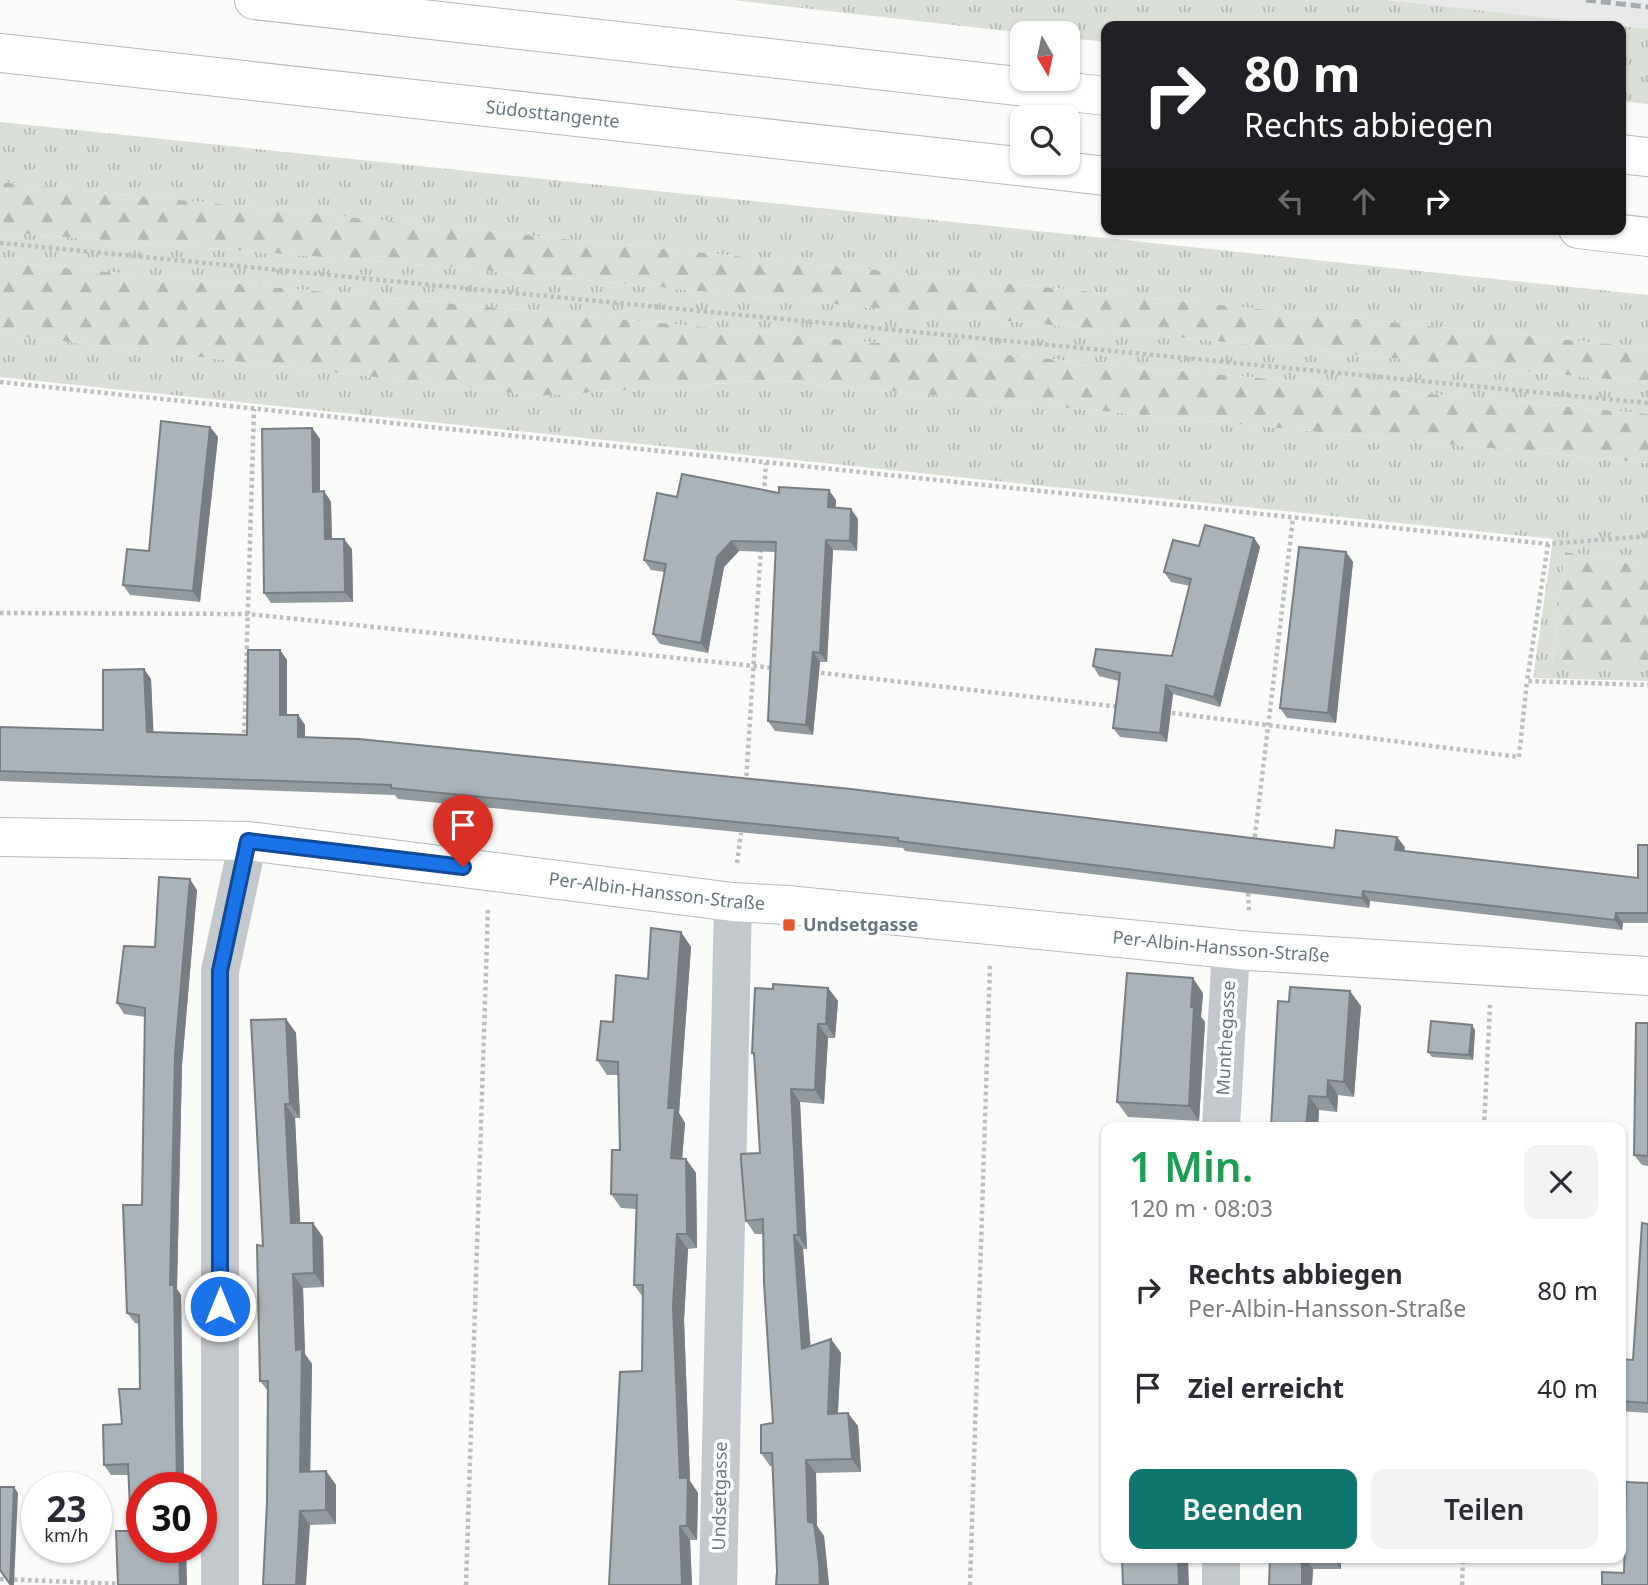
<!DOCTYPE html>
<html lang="de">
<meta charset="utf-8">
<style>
body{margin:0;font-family:"Noto Sans",sans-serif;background:#f2f2f3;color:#2b2b33;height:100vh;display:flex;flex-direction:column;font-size:26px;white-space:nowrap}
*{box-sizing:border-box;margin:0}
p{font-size:23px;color:#7c7c81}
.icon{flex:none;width:38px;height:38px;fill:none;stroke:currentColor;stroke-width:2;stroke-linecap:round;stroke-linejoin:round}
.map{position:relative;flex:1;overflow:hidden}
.drawer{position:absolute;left:1101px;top:1122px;width:525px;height:441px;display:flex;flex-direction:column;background:#fff;border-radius:14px;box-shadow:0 2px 5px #0004}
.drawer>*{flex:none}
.guide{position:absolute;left:1101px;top:21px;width:525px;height:214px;border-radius:14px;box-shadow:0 2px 5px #0004;background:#202124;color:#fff;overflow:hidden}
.needle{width:46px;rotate:171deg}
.buttons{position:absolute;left:1010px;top:21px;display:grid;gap:14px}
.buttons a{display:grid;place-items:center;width:70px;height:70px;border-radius:14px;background:#fff;box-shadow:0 2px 5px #0004;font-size:35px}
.speed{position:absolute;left:21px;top:1472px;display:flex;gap:14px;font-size:35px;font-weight:700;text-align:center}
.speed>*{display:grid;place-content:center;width:91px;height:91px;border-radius:50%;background:#fff;box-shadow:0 2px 5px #0004;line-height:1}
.speed small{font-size:18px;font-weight:400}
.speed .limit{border:10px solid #d22;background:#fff;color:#111}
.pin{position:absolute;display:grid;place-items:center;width:60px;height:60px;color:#fff;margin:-72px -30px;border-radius:50% 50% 50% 0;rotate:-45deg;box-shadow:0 0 7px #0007}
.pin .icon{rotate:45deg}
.me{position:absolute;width:77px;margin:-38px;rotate:0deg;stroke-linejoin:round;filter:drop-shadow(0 0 5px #0008)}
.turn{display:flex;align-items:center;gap:24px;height:147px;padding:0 28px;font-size:32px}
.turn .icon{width:91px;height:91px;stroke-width:2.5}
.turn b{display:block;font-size:49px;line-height:60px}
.lanes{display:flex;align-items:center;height:66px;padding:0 28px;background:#0003;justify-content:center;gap:35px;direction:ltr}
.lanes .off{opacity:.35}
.round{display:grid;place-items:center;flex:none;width:74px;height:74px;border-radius:14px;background:#f2f2f3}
.summary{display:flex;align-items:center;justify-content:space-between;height:119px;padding:0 28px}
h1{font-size:42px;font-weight:600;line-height:52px;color:#1e9e55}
.action{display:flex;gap:14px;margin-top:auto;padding:14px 28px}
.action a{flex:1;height:80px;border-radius:14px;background:#0f766e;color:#fff;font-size:28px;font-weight:600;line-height:80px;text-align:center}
.action a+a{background:#f2f2f3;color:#2b2b33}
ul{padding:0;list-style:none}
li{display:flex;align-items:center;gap:21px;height:98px;padding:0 28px}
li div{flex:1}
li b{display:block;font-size:26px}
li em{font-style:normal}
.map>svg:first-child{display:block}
.built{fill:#e8e9e9}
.grass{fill:url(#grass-tufts)}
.forest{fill:url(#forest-firs)}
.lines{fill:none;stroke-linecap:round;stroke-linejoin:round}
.secondary-casing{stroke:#b3babf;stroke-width:40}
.highway-casing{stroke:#b4b9bd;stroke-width:40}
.path{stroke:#bbbfc2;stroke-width:4.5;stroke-dasharray:3.5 3.5;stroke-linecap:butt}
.street{stroke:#c3c8cc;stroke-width:38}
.secondary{stroke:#fff;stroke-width:38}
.highway{stroke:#fff;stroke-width:38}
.rail{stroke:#a2aab0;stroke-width:5;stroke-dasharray:10 5;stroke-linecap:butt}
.wall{fill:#929a9f}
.shaded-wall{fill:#777d82}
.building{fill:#aab3b9;stroke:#777d82;stroke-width:2}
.route-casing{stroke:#114b97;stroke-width:18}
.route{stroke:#1a73e8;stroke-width:12}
.poi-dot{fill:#e4572e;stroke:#fff;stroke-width:2.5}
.labels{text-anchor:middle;stroke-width:7;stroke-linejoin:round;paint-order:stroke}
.street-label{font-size:18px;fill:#657683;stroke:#fff}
.poi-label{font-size:18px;font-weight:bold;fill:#657683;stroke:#fff;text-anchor:start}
</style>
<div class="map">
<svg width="1648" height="1585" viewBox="0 0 1648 1585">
<defs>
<pattern id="grass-tufts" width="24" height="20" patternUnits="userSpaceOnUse" patternTransform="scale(1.75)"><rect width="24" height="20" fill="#dadfd7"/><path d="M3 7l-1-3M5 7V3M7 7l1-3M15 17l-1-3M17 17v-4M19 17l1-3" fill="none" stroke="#b4b9b4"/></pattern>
<pattern id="forest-firs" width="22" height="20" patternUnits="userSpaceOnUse" patternTransform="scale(1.75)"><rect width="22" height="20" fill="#dadfd7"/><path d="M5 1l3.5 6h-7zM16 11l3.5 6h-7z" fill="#b4b9b4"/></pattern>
</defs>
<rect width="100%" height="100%" fill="#fafaf8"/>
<path class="built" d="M1387 0H1648V29Z"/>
<path class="grass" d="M732 0H1387L1648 29V104L1621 101 1620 26H1106V42L1068 38V33H1025Z
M0 122 1648 295V348L0 182Z
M0 232 452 267 1648 383V414L0 262Z
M0 334 539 396 773 380 1648 463V566L1565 552 1552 664H1648V681L1533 678 1553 539 0 377Z"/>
<path class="forest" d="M0 182 1648 348V383L452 267 0 232Z
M0 262 1648 414V463L773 380 539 396 0 334Z
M1565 552 1648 566V664L1552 665Z"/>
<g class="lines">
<defs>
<g id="secondary">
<path id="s1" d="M0 837 248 841 733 902 787 905 1250 951 1648 976"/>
</g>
<g id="highway">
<path d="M254 0 1106 96"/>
<path id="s2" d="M0 53 1106 176"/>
<path d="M1620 154 1648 157"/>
<path d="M1578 229 1648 237"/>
</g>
</defs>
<use href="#secondary" class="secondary-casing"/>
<use href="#highway" class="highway-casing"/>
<path class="path" d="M0 243 1648 403
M0 382 1548 544 1648 536
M764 493 766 463
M1548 544 1527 681 1648 685
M0 613 248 614 774 668
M814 672 1121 707
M1165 712 1519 757 1527 681
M244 740 254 409
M746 783 761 547
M1254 844 1293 518
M737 863 741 833
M1248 893 1249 913
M1484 1127 1490 1005
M0 1579 122 1584
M466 1585 488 910
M970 1585 990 965
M1462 1585 1463 1558"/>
<path class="street" d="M1221 1127 1231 949
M1221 1558V1585
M220 1585V971L248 841
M718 1585 733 902"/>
<use href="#secondary" class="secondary"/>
<use href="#highway" class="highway"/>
<path class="rail" d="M1586 0 1648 7"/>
</g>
<path class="wall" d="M210 427 218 437 200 602 130 595 123 585 149 551Z
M312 428 320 439V492L324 491 331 502 332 539 352 549 353 602 271 603 264 593Z
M779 493 836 500 835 508 858 519 857 551 833 550 827 662H820L813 735 775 731 768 721 776 552 739 551 724 567 708 653 660 644 653 634 664 572 651 570 644 560 677 497Z
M1254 538 1260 547 1220 707 1173 694 1167 742 1120 737 1113 728 1119 681 1099 676 1093 666 1172 656 1190 586 1171 582 1164 572 1199 546Z
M1346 552 1353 562 1336 723 1287 718 1280 708Z
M280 650 287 660V715H298L305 725V737L1334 848 1405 847 1404 851 1638 878 1648 845V923H1623L1622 930 1370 901 1369 908 905 851 903 848 398 799 395 795 0 781V727L103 730 144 669 151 679 153 732 247 735Z
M197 890 182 1065 177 1289 181 1295 184 1488H142V1547H198V1550L186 1551 187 1585H118L131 1531 129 1475H111L104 1465 122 1424 140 1389 139 1324 135 1323 127 1313 142 1205 145 1017 124 1014 117 1003 155 947Z
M681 932 691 947 679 1113 685 1123 682 1159H686L696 1173 697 1248 688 1249 684 1320 690 1481 698 1493 697 1540H690L692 1585 642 1371 643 1297 634 1285 636 1209 621 1208 611 1194 620 1150 618 1075H607L597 1060 613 1022 648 979Z
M828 988 838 1001 835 1038H828L824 1104 800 1102 807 1249H803L810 1346 831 1339 841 1353 838 1413 858 1426 861 1472 816 1473 817 1526 824 1536 829 1585H776L777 1571 772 1466H770L761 1453 773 1423 763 1234H755L746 1221 760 1153 754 1057 752 1053 773 989Z
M1203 993 1201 1017 1205 1022 1199 1121 1128 1117 1117 1102Z
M1289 1002 1361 1006 1354 1097 1338 1095 1337 1112 1319 1110 1318 1127H1271Z
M286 1019 296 1033 300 1118H295L300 1223 323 1237 324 1287 303 1288 305 1354 312 1364 310 1472 326 1471 336 1485V1524L310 1525 267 1503 268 1391 260 1381 263 1246Z
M1648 1023V1166L1642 1165 1634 1155Z
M1475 1030 1473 1060 1432 1057 1428 1052Z
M1648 1224V1413L1620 1411V1359L1633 1360Z
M1270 1558H1341V1569H1313L1312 1585H1269Z"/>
<path class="shaded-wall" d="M210 427 218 437 200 602 193 591Z
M312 428 320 439V502L313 492Z
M829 490 836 500 835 517 828 507Z
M324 491 331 502 332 550 325 539Z
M851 509 858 519 857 551 850 541Z
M1254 538 1260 547 1220 707 1214 697Z
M344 539 352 549 353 602 345 592Z
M826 540 833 550 827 662 820 653Z
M732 541 739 551 724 567 708 653 701 643 717 557Z
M1346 552 1353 562 1336 723 1328 713Z
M280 650 287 660V725L280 715Z
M813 652 820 662 813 735 806 725Z
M144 669 151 679 154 742 147 732Z
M1166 685 1173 694 1167 742 1160 733Z
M298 715 305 725V747L298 737Z
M1397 837 1405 847 1402 860 1395 850Z
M190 879 197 890 182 1065 177 1289 181 1295 184 1488H177L170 1285 175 1054Z
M1363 891 1370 901 1369 908 1362 898Z
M1616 913 1623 923 1622 930 1615 920Z
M681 932 691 947 679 1113 685 1123 681 1173 671 1158 668 1108Z
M1193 978 1203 993 1201 1017 1205 1022 1199 1121 1189 1106 1191 1007Z
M828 988 838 1001 835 1038 826 1024Z
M1350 991 1361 1006 1354 1097 1344 1082Z
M286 1019 296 1033 300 1118 290 1104Z
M818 1024 828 1038 824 1104 815 1090Z
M1472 1025 1475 1030 1473 1060 1469 1055Z
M1328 1080 1338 1095 1337 1112 1327 1097Z
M791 1089 800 1102 807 1249 798 1235Z
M1309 1096 1319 1110 1318 1127H1306Z
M285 1104 295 1118 301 1238 291 1223Z
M686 1159 696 1173 697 1248 687 1234Z
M313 1223 323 1237 324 1287 314 1273Z
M677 1234 688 1249 684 1320 690 1481 698 1493 697 1540 687 1526 680 1478 673 1306Z
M794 1235 803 1249 812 1363 802 1349Z
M293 1274 303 1288 305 1354 312 1364 310 1486 300 1472Z
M831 1339 841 1353 837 1427 828 1414Z
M848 1413 858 1426 861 1472 852 1459Z
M806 1460 816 1473 817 1526 824 1536 829 1585H820L808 1522Z
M326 1471 336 1485V1524L326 1510Z
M14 1487 18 1493 14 1585H11L10 1584Z
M300 1511 310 1525 306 1585H296Z
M680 1526 690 1540 692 1585H682Z
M179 1547H183L186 1551 187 1585H180Z
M1178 1558H1188L1189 1585H1179Z
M1302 1558H1305L1313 1569 1312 1585H1302Z
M1333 1558H1341V1569Z"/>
<path class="building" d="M161 421 210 427 193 591 123 585 127 549 149 551Z
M312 428 313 492 324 491 325 539H344L345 592 264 593 262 429Z
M682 474 779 493V487L829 490 828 507 851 509 850 541 826 540 820 653 813 652 806 725 768 721 776 542 732 541 717 557 701 643 653 634 666 564 644 560 657 493 677 497Z
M1205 525 1254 538 1214 697 1166 685 1160 733 1113 728 1120 673 1093 666 1096 649 1172 656 1191 579 1164 572 1173 540 1199 546Z
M1299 547 1346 552 1328 713 1280 708Z
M248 650H280V715H298V737L359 739 851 789 1334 848 1336 830 1397 837 1395 850 1638 878V845H1648V913H1616L1615 920 1363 891 1362 898 898 841V838L391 788V785L0 771V727L103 730V670L144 669 147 732 247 735Z
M159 877 190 879 175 1054 170 1285H174L177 1488H142V1547H179L180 1585H118L116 1531H131L128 1464 104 1465 103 1425 122 1424 119 1389H140L139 1315 127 1313 123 1205H142L145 1008 117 1003 124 946 155 947Z
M651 928 681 932 668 1108H675L671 1158 686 1159 687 1234H677L673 1306 680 1478H688L687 1526H680L682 1585H609L620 1372 642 1371 643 1285H634L637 1195 611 1194 612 1150H620L618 1062 597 1060 601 1021 613 1022 616 975 648 979Z
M1127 973 1193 978 1191 1007H1194L1189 1106 1117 1102Z
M773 984 828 988 826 1024H818L815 1090 791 1089 798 1235H794L802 1349 831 1339 828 1414 848 1413 852 1459 806 1460 808 1522 814 1523 819 1563 820 1585H776L777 1571 772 1453H761V1425L773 1423 764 1283 763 1219 746 1221 741 1160V1154L760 1153 754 1053H752L755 988 773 989Z
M1290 987 1350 991 1344 1082 1328 1080 1327 1097 1309 1096 1306 1127H1271L1278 1001 1289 1002Z
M286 1019 290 1104H285L291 1223H313L314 1273 293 1274 296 1350 302 1349 300 1472 326 1471V1510L300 1511 296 1585H263L267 1503 268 1381H260L257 1245 263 1246 251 1020Z
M1431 1021 1472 1025 1469 1055 1428 1052Z
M1636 1023H1648V1156L1634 1155Z
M1642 1223 1648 1224V1403L1620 1401V1359L1633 1360Z
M1626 1482 1648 1483V1585H1602V1572L1624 1573Z
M0 1487H14L10 1584 0 1570Z
M1122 1558H1178L1179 1585H1123Z
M1270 1558H1302V1585H1269Z"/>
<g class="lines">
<defs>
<path id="route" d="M220 1306V971L248 841 463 867"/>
</defs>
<use href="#route" class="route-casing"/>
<use href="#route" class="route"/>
</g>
<rect class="poi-dot" x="782" y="918" width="14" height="14" rx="3.5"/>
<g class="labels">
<g class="street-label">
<text dy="6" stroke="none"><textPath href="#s2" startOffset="556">Südosttangente</textPath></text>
<text dy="6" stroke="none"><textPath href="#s1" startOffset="660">Per-Albin-Hansson-Straße</textPath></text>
<text dy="6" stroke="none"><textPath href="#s1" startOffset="1227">Per-Albin-Hansson-Straße</textPath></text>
<text transform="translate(1226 1038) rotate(-87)" y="6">Munthegasse</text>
<text transform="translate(720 1496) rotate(-89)" y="6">Undsetgasse</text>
</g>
<g class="poi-label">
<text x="803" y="931">Undsetgasse</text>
</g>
</g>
</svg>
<div class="buttons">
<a><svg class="needle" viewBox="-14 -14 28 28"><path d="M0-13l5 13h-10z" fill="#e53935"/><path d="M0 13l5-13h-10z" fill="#7c7c81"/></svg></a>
<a><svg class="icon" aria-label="search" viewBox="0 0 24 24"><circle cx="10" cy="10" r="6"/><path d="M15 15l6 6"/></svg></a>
</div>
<div class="speed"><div>23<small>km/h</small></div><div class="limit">30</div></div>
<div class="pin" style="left:463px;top:867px;background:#d93025"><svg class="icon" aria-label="arrive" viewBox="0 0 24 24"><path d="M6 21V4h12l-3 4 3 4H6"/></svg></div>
<svg class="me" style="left:220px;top:1306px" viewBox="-20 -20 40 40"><circle r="17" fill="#1a73e8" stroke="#fff" stroke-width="3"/><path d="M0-11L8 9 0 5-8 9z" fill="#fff"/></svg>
<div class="guide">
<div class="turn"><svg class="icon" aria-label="right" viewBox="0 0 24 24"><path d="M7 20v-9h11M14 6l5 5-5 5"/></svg><div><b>80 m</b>Rechts abbiegen</div></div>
<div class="lanes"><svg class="icon off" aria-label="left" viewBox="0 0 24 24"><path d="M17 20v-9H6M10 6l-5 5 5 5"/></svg><svg class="icon off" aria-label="ahead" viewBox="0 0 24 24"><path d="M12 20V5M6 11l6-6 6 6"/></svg><svg class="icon" aria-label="right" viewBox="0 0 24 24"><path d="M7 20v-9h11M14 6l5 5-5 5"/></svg></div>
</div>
<section class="drawer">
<div class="summary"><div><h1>1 Min.</h1><p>120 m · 08:03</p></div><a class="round"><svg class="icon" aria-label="close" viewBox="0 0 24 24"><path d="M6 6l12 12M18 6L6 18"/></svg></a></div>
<ul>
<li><svg class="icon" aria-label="right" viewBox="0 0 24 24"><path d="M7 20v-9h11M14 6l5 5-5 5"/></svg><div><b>Rechts abbiegen</b><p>Per-Albin-Hansson-Straße</p></div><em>80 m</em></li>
<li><svg class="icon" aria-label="arrive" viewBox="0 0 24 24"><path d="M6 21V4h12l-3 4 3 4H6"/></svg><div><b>Ziel erreicht</b></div><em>40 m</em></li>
</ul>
<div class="action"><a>Beenden</a><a>Teilen</a></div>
</section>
</div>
